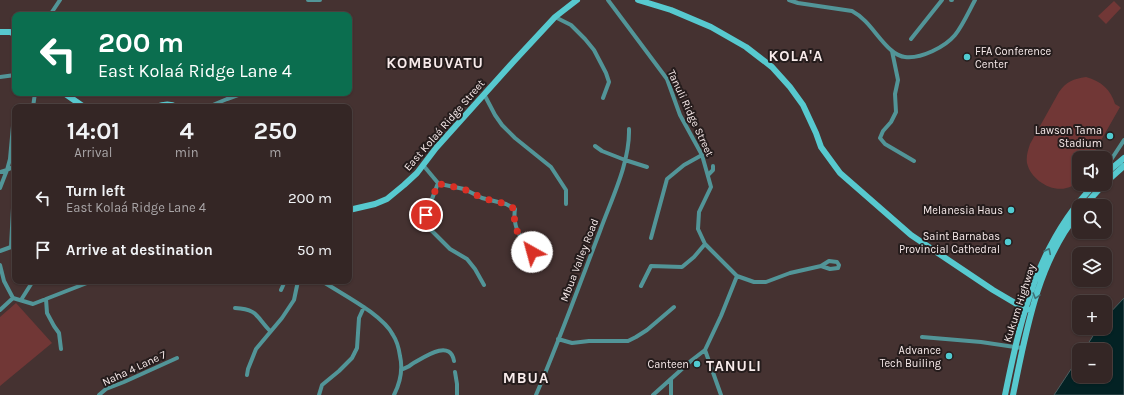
<!DOCTYPE html>
<meta charset="utf-8">
<style>
body{margin:0;font-family:Karla,sans-serif;background:#3f3232;color:#f1f3f6;height:100vh;display:flex;flex-direction:column;font-size:15px;white-space:nowrap}
*{box-sizing:border-box;margin:0}
p{font-size:13px;color:#a9a5a7}
.icon{flex:none;width:22px;height:22px;fill:none;stroke:currentColor;stroke-width:2;stroke-linecap:round;stroke-linejoin:round}
.map{position:relative;flex:1;overflow:hidden}
.sheet{position:absolute;left:12px;top:104px;width:340px;height:180px;display:flex;flex-direction:column;background:#342625;border-radius:8px;box-shadow:0 1px 3px #0004,0 0 0 1px #4e4342}
.sheet>*{flex:none}
.top-card{position:absolute;left:12px;top:12px;width:340px;height:84px;border-radius:8px;box-shadow:0 1px 3px #0004,0 0 0 1px #4e4342;background:#0b6e4f;color:#fff;overflow:hidden}
.controls{position:absolute;left:1072px;top:151px;display:grid;gap:8px}
.controls a{display:grid;place-items:center;width:40px;height:40px;border-radius:8px;background:#342625;box-shadow:0 1px 3px #0004,0 0 0 1px #4e4342;font-size:20px}
.pin{position:absolute;display:grid;place-items:center;width:34px;height:34px;color:#fff;margin:-17px;border:2px solid #fff;border-radius:50%;box-shadow:0 1px 4px #0007}
.me{position:absolute;width:44px;margin:-22px;rotate:322deg;stroke-linejoin:round;filter:drop-shadow(0 0 3px #0008)}
.turn{display:flex;align-items:center;gap:14px;height:84px;padding:0 20px;font-size:18px}
.turn .icon{width:52px;height:52px;stroke-width:2.5}
.turn b{display:block;font-size:28px;line-height:34px}
.eta{display:flex;justify-content:space-evenly;align-items:center;height:68px;text-align:center}
.eta b{font-size:24px;font-weight:700;line-height:28px}
ul{padding:0;list-style:none}
li{display:flex;align-items:center;gap:12px;height:52px;padding:0 20px}
li div{flex:1}
li b{display:block;font-size:15px}
li em{font-style:normal}
.map>svg:first-child{display:block}
.green{fill:#713736}
.water{fill:#032224;stroke:#4c5e60}
.lines{fill:none;stroke-linecap:round;stroke-linejoin:round}
.street{stroke:#529598;stroke-width:4}
.secondary{stroke:#57c9cf;stroke-width:6}
.oneway{stroke:#3e7276}
.route{stroke:#d93025;stroke-width:7;stroke-dasharray:0 12.6}
.poi-dot{fill:#51ccd2;stroke:#251c1c;stroke-width:1.5}
.labels{text-anchor:middle;stroke-width:4;stroke-linejoin:round;paint-order:stroke}
.poi-label{font-size:11px;fill:#f8ebeb;stroke:#251c1c;text-anchor:end}
.street-label{font-size:11px;fill:#f8ebeb;stroke:#251c1c}
.district-label{font-size:15px;font-weight:bold;letter-spacing:1px;fill:#f8ebeb;stroke:#251c1c}
</style>
<div class="map">
<svg width="1124" height="395" viewBox="0 0 1124 395">
<rect width="100%" height="100%" fill="#453231"/>
<path class="green" d="M1114 1 1121 8 1106 24 1098 16Z
M1086 77C1101 81 1111 90 1115 104L1120 107 1091 158H1079V180C1077 182 1075 185 1072 186 1055 195 1031 181 1027 163 1026 156 1028 150 1030 144L1059 92C1067 81 1073 79 1086 77Z
M16 303 52 343 0 386V317Z"/>
<path class="water" d="M1124 298V395H1054L1079 357V376H1105V350H1084L1098 328H1105V318Z"/>
<g class="lines">
<path class="street" d="M308 0H320
M608 0 667 79 680 115 702 155 711 187 699 212 698 229 705 244 737 276 721 316 705 350 692 360 653 395
M789 0 798 3 852 11C869 20 877 38 891 50 894 53 901 57 905 57 921 59 945 47 955 35 963 25 969 11 975 0
M951 0H952
M50 15 60 0
M555 17 571 25 585 39 594 50 606 73 609 82 603 98
M911 39 942 0
M892 51 898 80 895 94 896 112 891 122 883 131 880 138 885 144 914 161
M0 77 15 75
M484 94 495 115 502 125 515 138 551 167 566 190V204
M33 107 35 93
M208 107 227 99 238 95
M595 146 602 151 625 160 647 167
M423 165 438 183 426 215 425 224 450 249 467 259 475 269 484 285
M1105 169 1124 140
M0 172 7 170 15 166
M708 175 713 170V166
M438 183 440 184 464 189 482 198 506 204 515 209C512 227 521 241 533 253
M0 188 7 170 10 159 13 126
M651 238 667 179 684 165 702 155
M0 251 11 247 13 208
M0 265 4 281 13 298
M737 276 754 282H766L790 273 821 266 830 269 838 268 839 265 837 262 829 261 821 266
M322 281C343 295 382 314 393 335 397 341 399 349 400 356 403 369 400 383 394 395
M641 286 651 266 682 267 694 257 705 244
M281 290 285 281
M13 298 33 304 87 283 89 281
M46 299 47 313 54 326 59 333 61 349
M21 300 33 281
M235 308C257 309 256 316 270 331
M0 310 13 298
M922 337 981 342 1022 348
M558 339 572 343 589 341H628L636 337 647 330 674 307
M705 350 721 395
M401 370C405 368 409 367 412 364 423 358 450 338 454 361
M455 372 457 384V395
M247 375 248 369 256 349 282 318 294 300 298 281
M99 395 106 389 124 382 177 358
M319 395 322 385 339 371 352 358 357 348 359 318 364 307
M536 395C559 341 579 286 600 231 611 200 630 163 629 129
M671 395V379"/>
<path class="secondary" d="M638 0 671 10 711 27 746 47 772 67 790 87 803 105 816 133 821 147 840 173 911 235 993 290 1025 309 1032 310
M0 32H10L15 34
M64 93 84 107
M156 107C163 104 170 103 177 107
M1105 174 1124 158
M1105 183 1124 166
M1084 206 1104 184
M349 210 375 204 387 199 404 185 417 173 436 148 515 60 555 17 577 0
M1005 395C1021 317 1037 243 1095 184
M1013 395C1026 332 1037 263 1079 212"/>
</g>
<defs><path id="oneway-chevron" d="M-2-3.5L2.5 0L-2 3.5" fill="none" stroke-width="1.6" stroke-linecap="round" stroke-linejoin="round"/></defs>
<g class="oneway">
<use href="#oneway-chevron" transform="translate(1048 251) rotate(-64)"/>
<use href="#oneway-chevron" transform="translate(1036 296) rotate(106)"/>
</g>
<g class="lines">
<path class="route" d="M426 215 438 183 440 184 464 189 482 198 506 204 515 209C512 225 520 242 532 252"/>
</g>
<g class="poi-dot">
<circle cx="967" cy="57" r="4"/>
<circle cx="1110" cy="136" r="4"/>
<circle cx="1011" cy="210" r="4"/>
<circle cx="1008" cy="242" r="4"/>
<circle cx="949" cy="356" r="4"/>
<circle cx="697" cy="364" r="4"/>
</g>
<g class="labels">
<g class="poi-label">
<text x="975" y="55" text-anchor="start">FFA Conference<tspan x="975" dy="13">Center</tspan></text>
<text x="1102" y="134">Lawson Tama<tspan x="1102" dy="13">Stadium</tspan></text>
<text x="1003" y="214">Melanesia Haus</text>
<text x="1000" y="240">Saint Barnabas<tspan x="1000" dy="13">Provincial Cathedral</tspan></text>
<text x="941" y="354">Advance<tspan x="941" dy="13">Tech Builing</tspan></text>
<text x="689" y="368">Canteen</text>
</g>
<g class="street-label">
<text transform="translate(691 113) rotate(65)" y="4">Tanuli Ridge Street</text>
<text transform="translate(444 125) rotate(-49)" y="4">East Kolaá Ridge Street</text>
<text transform="translate(579 260) rotate(-69)" y="4">Mbua Valley Road</text>
<text transform="translate(1019 303) rotate(-72)" y="4">Kukum Highway</text>
<text transform="translate(134 368) rotate(-25)" y="4">Naha 4 Lane 7</text>
</g>
<g class="district-label">
<text x="796" y="61">KOLA'A</text>
<text x="435" y="68">KOMBUVATU</text>
<text x="734" y="371">TANULI</text>
<text x="526" y="383">MBUA</text>
</g>
</g>
</svg>
<div class="controls">
<a><svg class="icon" aria-label="sound" viewBox="0 0 24 24"><path d="M4 9h4l5-4v14l-5-4H4zM17 9q2 3 0 6"/></svg></a>
<a><svg class="icon" aria-label="search" viewBox="0 0 24 24"><circle cx="10" cy="10" r="6"/><path d="M15 15l6 6"/></svg></a>
<a><svg class="icon" aria-label="layers" viewBox="0 0 24 24"><path d="M12 4l9 5-9 5-9-5zM3 14l9 5 9-5"/></svg></a>
<a>+</a>
<a>−</a>
</div>
<div class="pin" style="left:426px;top:215px;background:#d93025"><svg class="icon" aria-label="arrive" viewBox="0 0 24 24"><path d="M6 21V4h12l-3 4 3 4H6"/></svg></div>
<svg class="me" style="left:532px;top:252px" viewBox="-20 -20 40 40"><circle r="19" fill="#fff"/><path d="M0-13L10 11 0 6-10 11z" fill="#d93025"/></svg>
<div class="top-card">
<div class="turn"><svg class="icon" aria-label="left" viewBox="0 0 24 24"><path d="M17 20v-9H6M10 6l-5 5 5 5"/></svg><div><b>200 m</b>East Kolaá Ridge Lane 4</div></div>
</div>
<section class="sheet">
<div class="eta">
<div><b>14:01</b><p>Arrival</p></div>
<div><b>4</b><p>min</p></div>
<div><b>250</b><p>m</p></div>
</div>
<ul>
<li><svg class="icon" aria-label="left" viewBox="0 0 24 24"><path d="M17 20v-9H6M10 6l-5 5 5 5"/></svg><div><b>Turn left</b><p>East Kolaá Ridge Lane 4</p></div><em>200 m</em></li>
<li><svg class="icon" aria-label="arrive" viewBox="0 0 24 24"><path d="M6 21V4h12l-3 4 3 4H6"/></svg><div><b>Arrive at destination</b></div><em>50 m</em></li>
</ul>
</section>
</div>
